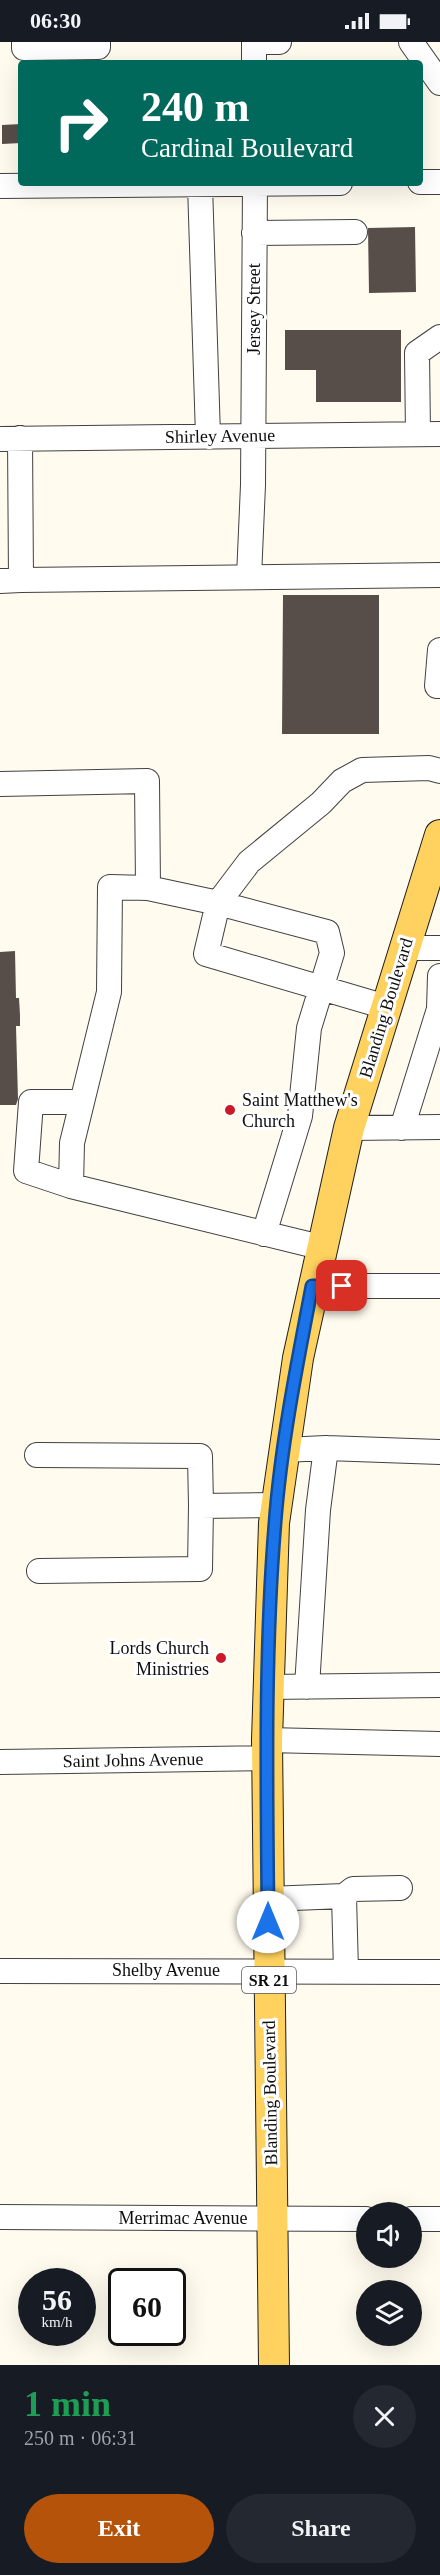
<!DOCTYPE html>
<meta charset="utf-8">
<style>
body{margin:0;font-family:"Times New Roman",serif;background:#242831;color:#f1f3f6;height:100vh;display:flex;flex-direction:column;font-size:22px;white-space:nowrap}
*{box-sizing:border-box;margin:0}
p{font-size:20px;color:#9ea1a6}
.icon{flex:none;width:33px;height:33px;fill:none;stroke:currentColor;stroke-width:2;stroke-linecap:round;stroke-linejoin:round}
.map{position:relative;height:2323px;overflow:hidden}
.sheet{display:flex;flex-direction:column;background:#171b24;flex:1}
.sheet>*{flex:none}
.hud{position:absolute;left:18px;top:18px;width:405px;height:126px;border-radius:6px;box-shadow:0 6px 24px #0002;background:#00695c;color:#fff;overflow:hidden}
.buttons{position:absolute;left:356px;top:2160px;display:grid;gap:12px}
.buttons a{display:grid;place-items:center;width:66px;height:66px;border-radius:50%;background:#171b24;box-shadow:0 6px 24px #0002;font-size:30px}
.speed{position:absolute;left:18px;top:2226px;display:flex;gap:12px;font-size:30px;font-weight:700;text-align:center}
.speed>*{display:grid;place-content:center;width:78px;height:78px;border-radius:50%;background:#171b24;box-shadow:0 6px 24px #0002;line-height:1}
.speed small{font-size:15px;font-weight:400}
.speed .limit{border:3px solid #111;border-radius:9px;background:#fff;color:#111}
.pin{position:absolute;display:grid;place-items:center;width:51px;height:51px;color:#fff;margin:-26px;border-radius:12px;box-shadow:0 3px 9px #0006}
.me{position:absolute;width:66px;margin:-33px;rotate:0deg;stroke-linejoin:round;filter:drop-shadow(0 0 4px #0008)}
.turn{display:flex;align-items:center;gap:21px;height:126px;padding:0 24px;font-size:27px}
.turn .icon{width:78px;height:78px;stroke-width:2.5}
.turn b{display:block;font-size:42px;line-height:51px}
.round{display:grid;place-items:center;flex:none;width:63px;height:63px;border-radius:32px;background:#242831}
.summary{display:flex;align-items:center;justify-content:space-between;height:102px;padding:0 24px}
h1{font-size:36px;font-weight:800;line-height:45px;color:#1e9e55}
.action{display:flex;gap:12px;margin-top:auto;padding:12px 24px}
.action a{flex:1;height:69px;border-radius:36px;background:#b45309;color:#fff;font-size:24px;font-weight:800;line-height:69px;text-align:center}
.action a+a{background:#242831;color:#f1f3f6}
.status{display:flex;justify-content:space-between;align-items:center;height:42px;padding:0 30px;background:#171b24;direction:ltr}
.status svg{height:16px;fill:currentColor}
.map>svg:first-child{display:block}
.building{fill:#584e49}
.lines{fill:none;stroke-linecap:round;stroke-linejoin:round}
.minor-casing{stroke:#414141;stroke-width:26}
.major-casing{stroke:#1f1f1f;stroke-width:32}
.minor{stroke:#fff;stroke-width:24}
.major{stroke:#ffd25f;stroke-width:30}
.route-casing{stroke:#114b97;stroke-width:15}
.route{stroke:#1a73e8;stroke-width:10}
.poi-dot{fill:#cb1927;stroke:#fff;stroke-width:2}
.labels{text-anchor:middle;stroke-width:6;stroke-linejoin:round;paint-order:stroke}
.shield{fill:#fff;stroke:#565656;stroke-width:1.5}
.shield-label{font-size:16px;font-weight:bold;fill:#0e0e0e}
.street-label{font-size:18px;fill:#0e0e0e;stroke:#fff}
.poi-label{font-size:18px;fill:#0e0e0e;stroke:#fff;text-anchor:start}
</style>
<div class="status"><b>06:30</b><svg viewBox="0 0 49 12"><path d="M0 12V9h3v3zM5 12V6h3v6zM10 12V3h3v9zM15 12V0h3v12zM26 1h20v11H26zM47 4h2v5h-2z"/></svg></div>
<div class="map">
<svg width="440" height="2323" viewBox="0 0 440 2323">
<rect width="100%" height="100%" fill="#fffbef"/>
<path class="building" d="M21 82V101L2 102V83Z
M415 185 416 250 369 251 368 186Z
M285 288H401V360H316V328H285Z
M283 553H379V692H282Z
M15 909 16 956H19L20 973V984H16L18 1057 16 1063H0V910Z"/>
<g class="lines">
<defs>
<path id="minor" d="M24 0V6L98 5V0
M411 0 440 41
M254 21V0H279
M420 140H440
M200 143 208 394
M0 144 340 141
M254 191 355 190
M418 392 417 311 440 295
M0 397 440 392
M249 535 253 443 255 141
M21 538 440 533
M0 539 21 538 20 396
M440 608 437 644H440
M0 742 147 739 148 846 110 845 109 950 72 1101 71 1144
M148 846 218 861 206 912 386 965
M405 906H440
M82 1060H31L26 1129 71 1144 320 1205
M349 1086 440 1085
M402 1086 439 967 440 934
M264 1192 300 1074 309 986 332 911 327 890 218 861 249 820 321 761 342 739 362 728 429 726 440 729
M312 1244H440
M284 1408 326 1406 440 1410
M37 1413 200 1414 201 1464
M39 1529 200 1527 201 1464 277 1463
M268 1645 440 1643
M307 1645 318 1468 326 1406
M267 1698 440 1702
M0 1720 267 1716
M344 1854 353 1847 400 1846
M268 1857 344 1854 346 1929
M0 1929 440 1930
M0 2175 366 2177
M411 2177H440"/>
<path id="major" d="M274 2323 267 1698 274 1481 298 1316 349 1086 440 793"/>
</defs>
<use href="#minor" class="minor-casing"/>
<use href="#major" class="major-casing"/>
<use href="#minor" class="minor"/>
<use href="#major" class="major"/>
</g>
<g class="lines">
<defs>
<path id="route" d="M268 1880C267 1747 264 1614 275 1481 281 1402 297 1322 312 1244H342"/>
</defs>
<use href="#route" class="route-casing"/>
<use href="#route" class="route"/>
</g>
<g class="poi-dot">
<circle cx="230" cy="1068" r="6"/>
<circle cx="221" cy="1616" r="6"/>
</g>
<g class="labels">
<rect class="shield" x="242" y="1925" width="54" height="26" rx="4.5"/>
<g class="shield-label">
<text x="269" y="1944">SR 21</text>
</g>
<g class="street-label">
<text transform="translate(254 267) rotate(-90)" y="6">Jersey Street</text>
<text transform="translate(220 394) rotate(-1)" y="6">Shirley Avenue</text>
<text transform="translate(386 966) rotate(-73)" y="6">Blanding Boulevard</text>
<text transform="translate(133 1718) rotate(-1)" y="6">Saint Johns Avenue</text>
<text x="166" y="1934">Shelby Avenue</text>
<text transform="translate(270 2051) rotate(-91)" y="6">Blanding Boulevard</text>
<text x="183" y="2182">Merrimac Avenue</text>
</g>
<g class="poi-label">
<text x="242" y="1064">Saint Matthew's<tspan x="242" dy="21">Church</tspan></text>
<text x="209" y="1612" text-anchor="end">Lords Church<tspan x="209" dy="21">Ministries</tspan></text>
</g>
</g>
</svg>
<div class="buttons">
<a><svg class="icon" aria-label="sound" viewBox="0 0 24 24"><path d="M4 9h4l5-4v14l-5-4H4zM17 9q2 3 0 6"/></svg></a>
<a><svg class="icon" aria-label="layers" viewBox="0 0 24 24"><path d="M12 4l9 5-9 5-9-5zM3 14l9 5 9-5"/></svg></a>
</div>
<div class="speed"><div>56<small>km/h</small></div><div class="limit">60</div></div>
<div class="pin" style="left:342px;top:1244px;background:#d93025"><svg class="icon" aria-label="arrive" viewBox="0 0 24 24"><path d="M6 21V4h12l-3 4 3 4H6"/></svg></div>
<svg class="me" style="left:268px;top:1880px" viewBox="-20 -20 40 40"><circle r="19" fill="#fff"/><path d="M0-13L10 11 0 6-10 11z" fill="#1a73e8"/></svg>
<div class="hud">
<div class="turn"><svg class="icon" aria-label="right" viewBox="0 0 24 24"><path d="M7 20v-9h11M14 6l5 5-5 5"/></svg><div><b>240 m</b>Cardinal Boulevard</div></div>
</div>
</div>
<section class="sheet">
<div class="summary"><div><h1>1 min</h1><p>250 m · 06:31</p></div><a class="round"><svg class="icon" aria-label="close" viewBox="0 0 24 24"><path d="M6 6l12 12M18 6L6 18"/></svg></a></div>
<div class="action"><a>Exit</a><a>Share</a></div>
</section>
